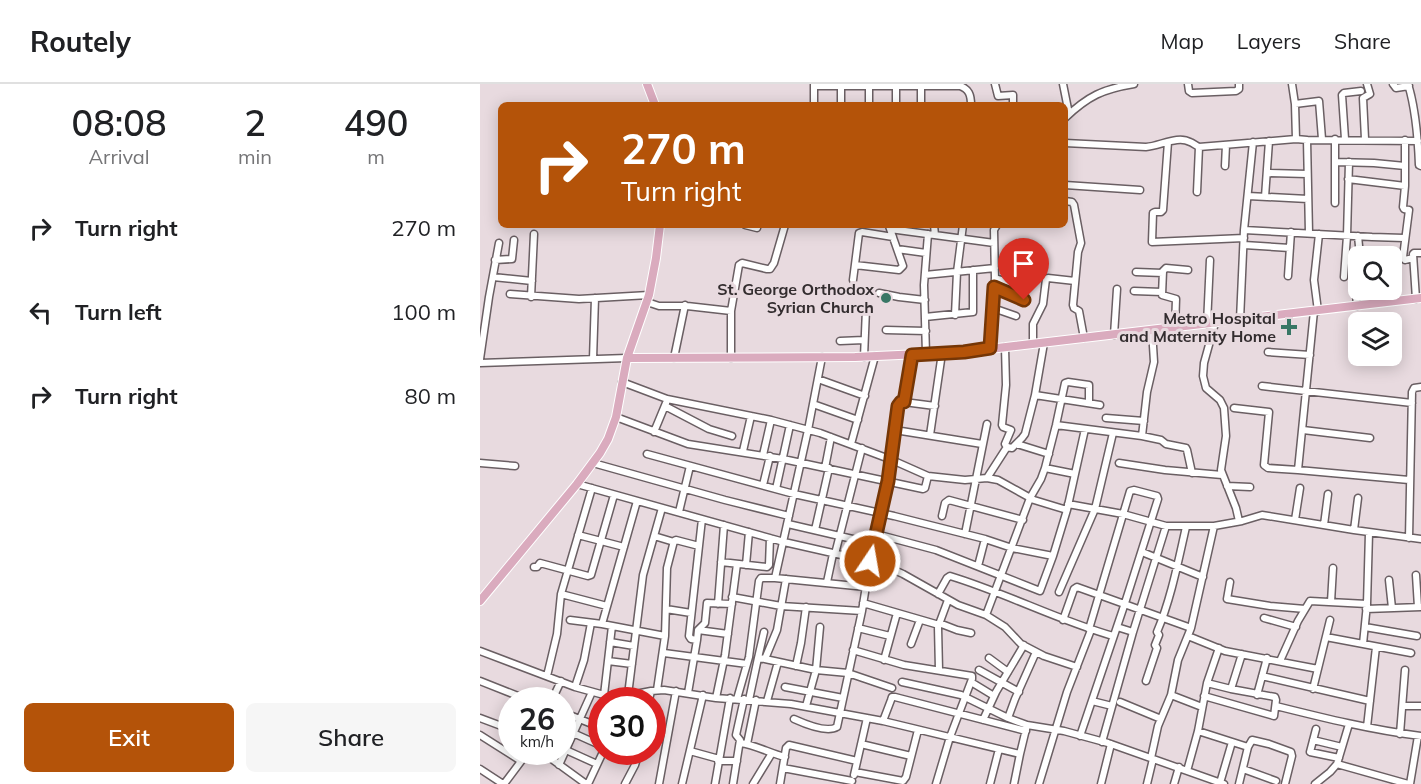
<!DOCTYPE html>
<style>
body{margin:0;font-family:Mulish,sans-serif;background:#f6f6f6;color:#202124;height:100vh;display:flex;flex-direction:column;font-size:22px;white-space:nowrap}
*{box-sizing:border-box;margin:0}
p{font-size:20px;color:#757577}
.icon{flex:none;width:33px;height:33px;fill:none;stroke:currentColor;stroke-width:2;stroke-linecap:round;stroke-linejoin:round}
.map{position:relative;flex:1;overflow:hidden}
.panel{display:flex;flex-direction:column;background:#fff;width:480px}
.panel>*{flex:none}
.top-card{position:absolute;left:18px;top:18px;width:570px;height:126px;border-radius:9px;box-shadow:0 3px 15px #0003;background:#b45309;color:#fff;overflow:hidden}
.tools{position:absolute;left:868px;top:162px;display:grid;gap:12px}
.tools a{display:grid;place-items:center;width:54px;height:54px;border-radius:9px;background:#fff;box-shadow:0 3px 15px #0003;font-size:30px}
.speed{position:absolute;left:18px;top:603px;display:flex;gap:12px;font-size:30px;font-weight:700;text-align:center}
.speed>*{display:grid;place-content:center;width:78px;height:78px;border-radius:50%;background:#fff;box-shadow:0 3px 15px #0003;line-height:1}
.speed small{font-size:15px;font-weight:400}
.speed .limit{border:9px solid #d22;background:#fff;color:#111}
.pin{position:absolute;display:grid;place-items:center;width:51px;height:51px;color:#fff;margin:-62px -26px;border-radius:50% 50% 50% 0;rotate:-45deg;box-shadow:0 0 6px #0007}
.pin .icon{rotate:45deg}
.me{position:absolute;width:66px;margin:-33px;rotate:12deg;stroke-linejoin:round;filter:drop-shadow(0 0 4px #0008)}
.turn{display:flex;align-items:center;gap:21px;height:126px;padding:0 24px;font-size:27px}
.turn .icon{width:78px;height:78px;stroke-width:2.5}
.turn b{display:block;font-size:42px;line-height:51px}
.eta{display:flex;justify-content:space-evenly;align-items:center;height:102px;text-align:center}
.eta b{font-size:36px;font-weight:600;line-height:42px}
.button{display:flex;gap:12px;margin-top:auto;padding:12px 24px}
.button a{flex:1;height:69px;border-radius:9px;background:#b45309;color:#fff;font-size:24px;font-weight:600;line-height:69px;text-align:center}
.button a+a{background:#f6f6f6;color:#202124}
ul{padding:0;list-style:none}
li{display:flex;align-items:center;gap:18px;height:84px;padding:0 24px}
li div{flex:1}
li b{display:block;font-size:22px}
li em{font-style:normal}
header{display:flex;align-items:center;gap:36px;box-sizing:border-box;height:84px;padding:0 30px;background:#fff;border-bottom:2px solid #e0e0e0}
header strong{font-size:28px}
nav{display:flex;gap:33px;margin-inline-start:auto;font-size:21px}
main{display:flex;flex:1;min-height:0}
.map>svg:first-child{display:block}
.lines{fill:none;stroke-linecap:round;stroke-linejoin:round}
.minor-casing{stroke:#6a5f63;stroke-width:9}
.major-casing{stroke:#fff;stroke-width:10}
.minor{stroke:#fff;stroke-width:6}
.major{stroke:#daabbe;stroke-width:8}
.route-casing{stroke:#753606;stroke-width:15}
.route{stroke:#b45309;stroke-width:10}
.poi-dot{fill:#387765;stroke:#e8dadf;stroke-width:2}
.labels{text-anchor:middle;stroke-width:6;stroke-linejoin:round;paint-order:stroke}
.poi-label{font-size:16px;font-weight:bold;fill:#332d2f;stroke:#e8dadf;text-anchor:end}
</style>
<header>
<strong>Routely</strong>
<nav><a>Map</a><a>Layers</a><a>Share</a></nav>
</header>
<main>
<section class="panel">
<div class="eta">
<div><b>08:08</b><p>Arrival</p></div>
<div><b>2</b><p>min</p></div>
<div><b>490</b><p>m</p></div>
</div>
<ul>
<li><svg class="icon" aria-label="right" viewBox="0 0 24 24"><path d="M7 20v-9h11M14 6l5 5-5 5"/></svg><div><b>Turn right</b></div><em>270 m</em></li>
<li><svg class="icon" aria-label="left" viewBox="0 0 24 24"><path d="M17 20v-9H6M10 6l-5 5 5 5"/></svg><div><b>Turn left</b></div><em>100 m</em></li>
<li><svg class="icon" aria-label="right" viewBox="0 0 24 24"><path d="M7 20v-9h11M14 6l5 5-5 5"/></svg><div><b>Turn right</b></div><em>80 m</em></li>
</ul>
<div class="button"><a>Exit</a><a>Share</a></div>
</section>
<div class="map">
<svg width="941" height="700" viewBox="0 0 941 700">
<rect width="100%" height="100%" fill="#e8dadf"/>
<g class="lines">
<defs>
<path id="minor" d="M515 0 518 12 533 11V21
M583 0 589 30
M708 0 709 7 712 9 756 7 759 5V0
M812 0 815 20 816 55 827 56 829 149
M913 0 916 4 929 2
M928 0C936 26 938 54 939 81L941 82
M334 2H480C489 5 491 11 491 21
M441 2V21
M416 3V21
M815 20 839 17 842 55
M334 21V1
M361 21V2
M389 21V2
M585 34C608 12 623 5 654 0
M865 55 862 11 864 9 881 7
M885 55 883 14 890 10 887 0
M827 56 938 57
M925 56V102L923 123 924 125 929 126 923 173 925 176 933 174
M688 58 683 126 681 128H675L673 129 672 158 764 154
M585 59 666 63C680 62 698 51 710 58 713 59 715 61 719 63L816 55
M855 78 894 79 925 82
M745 82 746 61
M787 89 827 90
M868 95 925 102
M585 101 660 106
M717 108 719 63
M768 112 828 115
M785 113 789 57
M585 117 592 118 594 121 601 159 598 168 593 221 594 224 599 227 604 254
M855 119V55
M265 141 277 144
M454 141 455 151
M410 145 514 159
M764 146 892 153 924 154
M878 152 880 172
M764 161 810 164
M417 165 446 169
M15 176 32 175 34 156
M375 181 419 186 423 182 409 142
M656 188 683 189
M445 191 515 184
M808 192 811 148
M13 193 52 197
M864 193 867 152 869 78
M515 194 535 200 548 198 550 195 551 174
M373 196 379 149 382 148 413 153
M514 203 544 216
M654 207 682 208
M399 209 419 213 445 216
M30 210 99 215 169 211
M51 213 54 150
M936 215 933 170 934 169H941
M167 218 179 222H207L251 227
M877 222 875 197V194L879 193
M513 224 536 232
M834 227 818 386 929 396
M838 227 834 196 839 150
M475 231 477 188 483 141
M445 233 493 228V186
M760 236 764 146 773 58
M735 239 724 279 723 292 726 304 740 316 744 324 746 352 741 386 756 424 759 437
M727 240 730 176
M695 244 696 215 682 211 683 187 686 184 708 186
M406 246 446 247
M634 251 637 205
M360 257 384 256
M553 260V240L563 220 566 195 568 194 595 197
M525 263 526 301 522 341 523 343 531 346 525 360 527 363
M510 264 515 194 514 146 517 141
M788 268 830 271
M446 270 444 201 448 150
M342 273 328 346 295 494 386 503
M384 273 386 225
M194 274 205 221
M251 274V227L259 181 262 179 287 185H290L294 179 305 141
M0 275 9 213 19 159
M113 275 115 214
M0 279 147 274
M338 295 385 312
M142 298 187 315 291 336 340 349 412 376 448 392 485 396 507 394 518 396 554 416 587 426
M782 302 932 319
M555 311 620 321
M424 318 432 271
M333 320 378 336
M185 322 229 345 252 352
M754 324 789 328 784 381 788 384 818 386
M136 333 208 360 303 375 443 405 445 404 448 392
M626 334 664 337
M576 341 662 352 681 356 686 360 706 364 707 366 712 389
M415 346 502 360
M823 346 890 354
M174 348 186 319
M450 351 462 269
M662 352 667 308 674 278 672 246
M371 360 395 272
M537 360 569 370
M263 367 271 332
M167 370 314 410 414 432 505 455 532 464 573 472
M283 371 291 336
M0 379 35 382
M113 379 245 416 309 432
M639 379 685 386 742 391
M345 384 351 353
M565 384 595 390
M507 394 527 363 532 364 542 354 545 350 555 311 564 259
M97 400 304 458 401 480 423 490 478 521 506 531 550 414 561 395 565 384 576 341 585 299 588 298 609 301V319
M283 401 290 372
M747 402 770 403
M296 405 310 341
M588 420 643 430 686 442H734L762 437 782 431 874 446 941 455
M199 428 210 382
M462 432 465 419 469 416 543 436
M815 436 820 404
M308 440 394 460
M844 441 848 410
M335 446 349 384
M874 446 878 414
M396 450 456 466 560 507 573 472 587 426 605 345
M485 450 507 340
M98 451 144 463
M174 452 194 458
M929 454 932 308 934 304 941 303
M662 468 723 493
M355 470 382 364
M241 478 287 483 289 481 290 454
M266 481 269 448
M498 482 505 455
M54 483H57L60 479 108 492 111 491 134 411
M936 491 938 523
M909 496 912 524
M347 498 353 470
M750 498 747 515 790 522 825 525
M579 508 615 425 633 349
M81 510 127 522
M458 510 467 494 470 492C526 509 577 536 633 552
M252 513 301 522 382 527
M851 518 853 484
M383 519 459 541
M238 520 244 441
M186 525 211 529
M886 525 941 523
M506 531 525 543 541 560 564 572 597 583
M784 534 816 543
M90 536 122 540 185 552 177 606
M583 536 594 505 597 503 711 544
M459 539 477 546 491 549
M122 540 157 417
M637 543 653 548
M885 543 937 552
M378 544 410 552
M218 546 248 550
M185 552 187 484 194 457 196 456 219 462
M708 552 745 567 838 585
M846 553 931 569
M217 556 218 546 225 539 227 519 252 520
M130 558 154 562
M431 560 440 536
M883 560 887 520 889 449
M373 566 424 581 492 592V595L470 653 456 700
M0 567 95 603 124 611 140 613 171 607 184 606 236 614 311 620 403 637 540 670 547 641 584 647 628 659 744 700
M184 569 267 580
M278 574 284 548
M509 574 528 588
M285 575 336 586 368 589 412 604
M404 576 417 529
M128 577 152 580
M800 577 818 537 830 517 887 520
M316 582 321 559 326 523
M459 586 458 543 468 516
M499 586 539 608
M67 592 77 550 81 510 112 404
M782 592 890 617
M0 597 48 616
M666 597 677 564 675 561 679 551 677 548C691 515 698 478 706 443
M422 598 481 611 528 634 547 641
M491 598 514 612
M95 603 104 576 111 539
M305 603 363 614
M751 605 762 570
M833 605 850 536
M208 609 217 556 211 555 209 552 222 435
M124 611 132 542
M148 611 163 491 182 424
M691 611 722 623
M777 611 787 574
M724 612 794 632 796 616 795 613 751 605 727 599
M236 614 245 571 257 480
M257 615 269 573 279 497 281 494H295
M72 616 81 597
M169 616 171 607
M269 616 278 574 285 575 297 546 306 495
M287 617 298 578
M612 617 632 622
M640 618 681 635
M326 622 336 586 340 543
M796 622C844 634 892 646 941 652
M923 622H941
M82 628 122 644
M0 634 32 646
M528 634 535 615 556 568
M314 635C325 640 347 649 357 643L382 527 390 477 408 397 419 320 421 318H424L455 322
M503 636 516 608 544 561
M403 637 411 616 412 613H415L546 647
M887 643 896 563
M836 645 830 668 859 674
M718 647 768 663
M93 649 122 662
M920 650 925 586
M0 651 41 677
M600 652 645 519 678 415 677 412 654 406 650 407 609 545
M833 656 862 663
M622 658 653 548 686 442
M260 659C276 661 289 669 305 673
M267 660 276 616
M381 660 431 672
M86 666 117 680
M210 667 239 675
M62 668 106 700
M671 674 678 642 691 611 698 576 711 544 734 442
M238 677H257
M857 680 928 700
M79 681 112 608
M303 684 372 697
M0 685 23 700
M763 685 796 697
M707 687 718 647 727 599 739 564
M375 688 423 697 426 693 438 646
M374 691 387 634
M740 699 752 658
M24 700 48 668
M108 700 123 668
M145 700 155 681 159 668
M179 700 196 607
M202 700 223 611
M235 700 250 614
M253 700 260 656 256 651 264 615
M273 700 292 669
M300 700 306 664 309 661 377 677
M510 700 519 665
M534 700 540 670
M559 700 587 608 611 546
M621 700 631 660
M667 700 673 675
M694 700 699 683
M759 700 768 663 772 656 789 660 811 668 812 672 805 700
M835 700 850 688 857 680 869 640
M930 700 938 652"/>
<path id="major" d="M167 0 175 21
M147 274 375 273 484 268 941 214
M0 517 97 400 120 369 128 355 136 333 147 274 169 211 176 174 180 141"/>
</defs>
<use href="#minor" class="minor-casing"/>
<use href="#major" class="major-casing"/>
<use href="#minor" class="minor"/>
<use href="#major" class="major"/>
</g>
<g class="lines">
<defs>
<path id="route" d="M390 477 408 397 418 322 421 318H424L432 271 484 268 510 264 514 203 544 216"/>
</defs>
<use href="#route" class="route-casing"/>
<use href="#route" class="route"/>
</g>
<g class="poi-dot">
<circle cx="406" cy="214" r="6"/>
<path d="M806 234h6v6h6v6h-6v6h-6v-6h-6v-6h6z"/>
</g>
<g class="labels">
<g class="poi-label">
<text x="394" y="211">St. George Orthodox<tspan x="394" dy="18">Syrian Church</tspan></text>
<text x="796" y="240">Metro Hospital<tspan x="796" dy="18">and Maternity Home</tspan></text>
</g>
</g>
</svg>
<div class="tools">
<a><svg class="icon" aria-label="search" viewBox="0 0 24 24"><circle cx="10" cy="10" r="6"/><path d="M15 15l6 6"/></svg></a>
<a><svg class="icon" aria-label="layers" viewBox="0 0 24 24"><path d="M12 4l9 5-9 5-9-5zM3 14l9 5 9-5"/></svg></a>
</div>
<div class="speed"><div>26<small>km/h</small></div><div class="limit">30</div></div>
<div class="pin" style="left:544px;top:216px;background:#d93025"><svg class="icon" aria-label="arrive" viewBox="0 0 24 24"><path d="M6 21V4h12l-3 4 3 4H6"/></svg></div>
<svg class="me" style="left:390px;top:477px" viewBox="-20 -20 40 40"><circle r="17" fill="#b45309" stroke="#fff" stroke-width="3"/><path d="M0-11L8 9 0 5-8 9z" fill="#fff"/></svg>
<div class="top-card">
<div class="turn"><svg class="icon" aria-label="right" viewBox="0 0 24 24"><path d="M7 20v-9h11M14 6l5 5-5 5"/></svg><div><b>270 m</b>Turn right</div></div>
</div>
</div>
</main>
